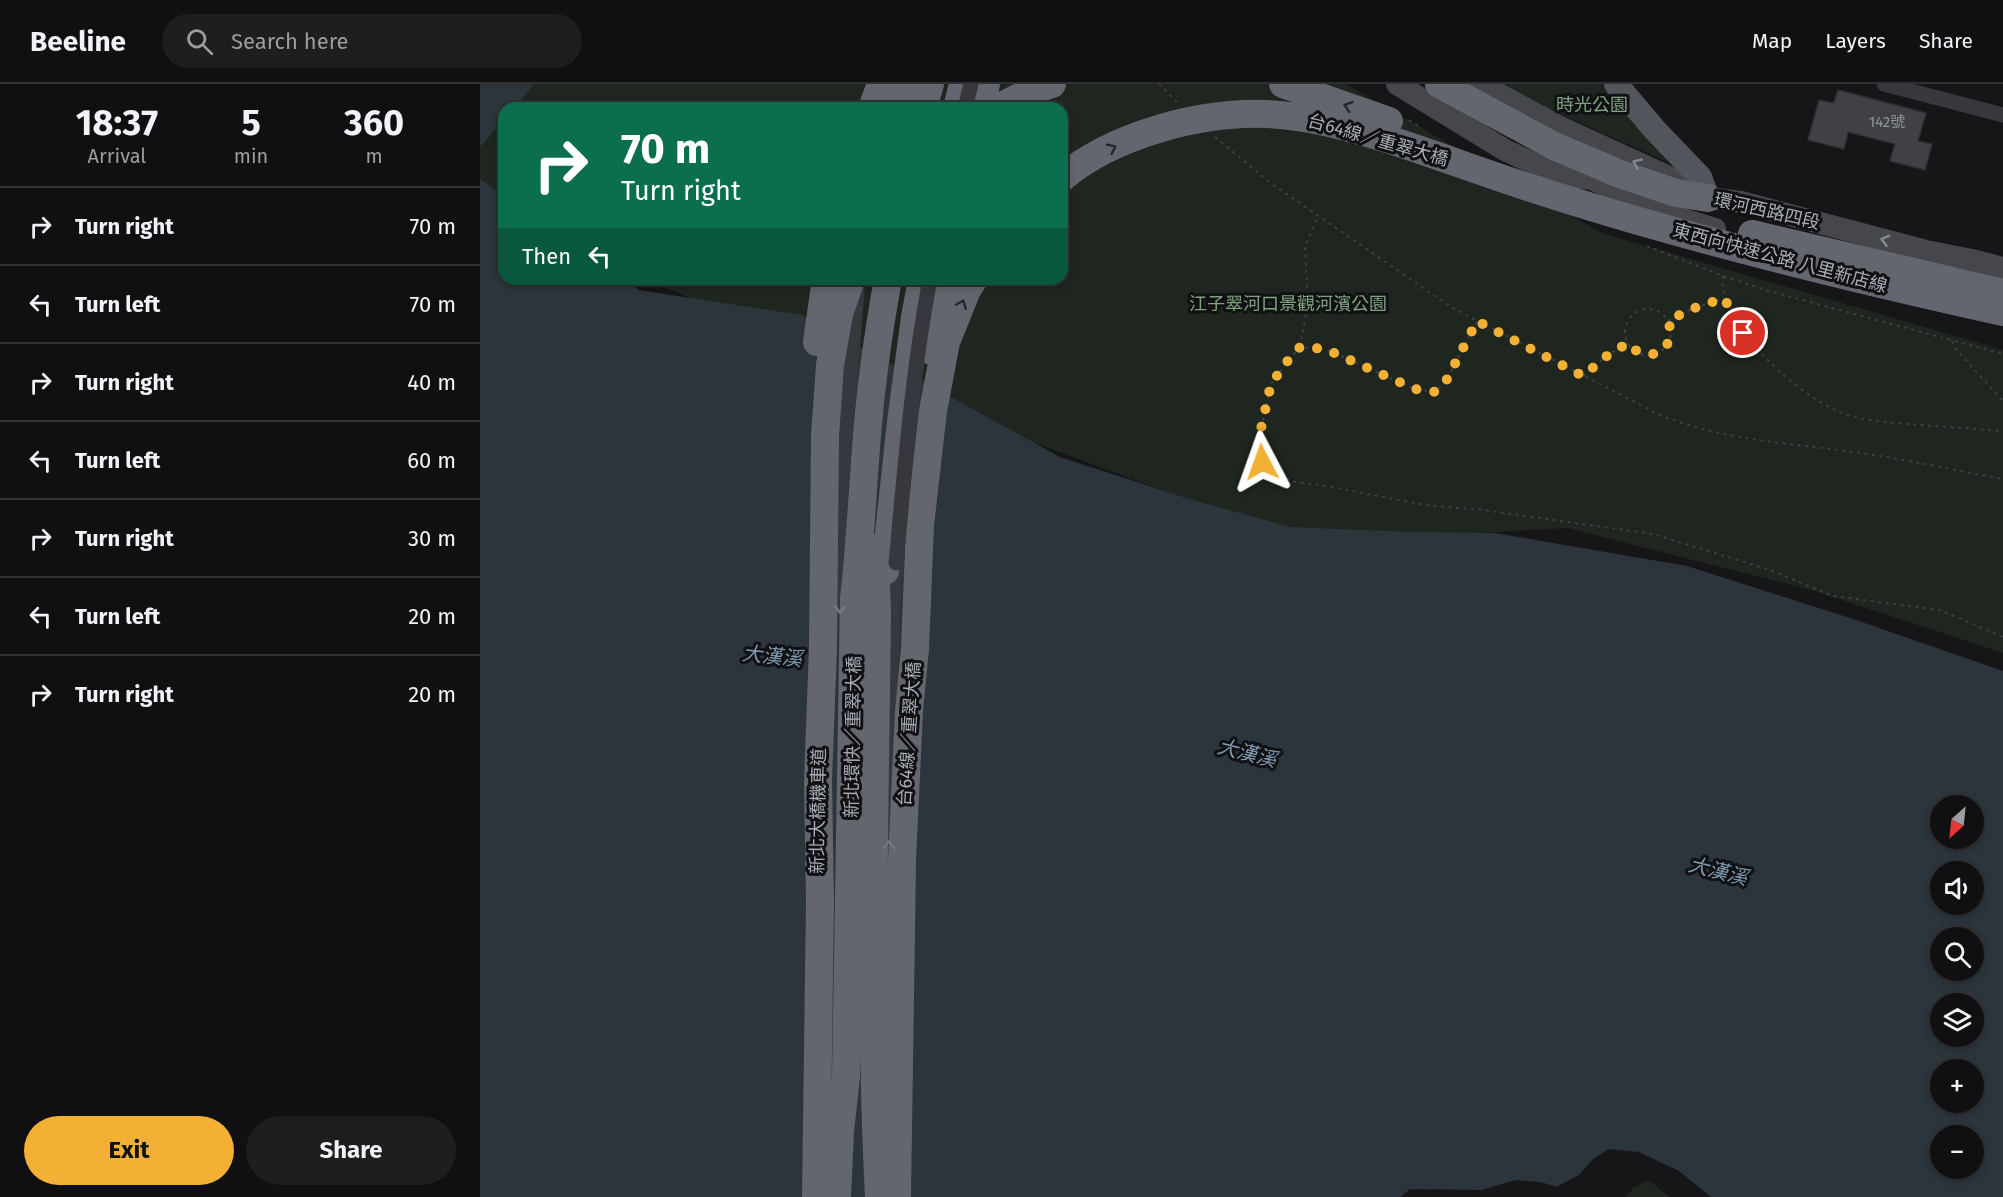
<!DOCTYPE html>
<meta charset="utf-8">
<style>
body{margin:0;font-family:"Fira Sans","Noto Sans TC",sans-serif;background:#1e1e20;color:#f1f3f6;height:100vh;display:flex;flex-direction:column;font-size:22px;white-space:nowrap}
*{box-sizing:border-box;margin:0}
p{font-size:20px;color:#9c9d9f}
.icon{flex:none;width:33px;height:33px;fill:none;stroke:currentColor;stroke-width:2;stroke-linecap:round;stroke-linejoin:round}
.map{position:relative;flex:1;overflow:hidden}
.side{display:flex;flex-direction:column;background:#101012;width:480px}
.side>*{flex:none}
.banner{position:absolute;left:18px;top:18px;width:570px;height:183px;border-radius:18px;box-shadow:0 3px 9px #0003,0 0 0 2px #303032;background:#0b6e4f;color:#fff;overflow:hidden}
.needle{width:39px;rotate:207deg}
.controls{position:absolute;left:1450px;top:711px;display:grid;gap:12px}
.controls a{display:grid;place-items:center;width:54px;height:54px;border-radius:50%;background:#101012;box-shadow:0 3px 9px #0003,0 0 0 2px #303032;font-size:30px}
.pin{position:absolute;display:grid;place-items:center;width:51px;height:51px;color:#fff;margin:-26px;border:3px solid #fff;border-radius:50%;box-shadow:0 2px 6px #0007}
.me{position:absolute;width:66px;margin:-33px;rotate:356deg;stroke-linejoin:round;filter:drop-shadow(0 0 4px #0008)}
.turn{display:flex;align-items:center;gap:21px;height:126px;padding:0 24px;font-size:27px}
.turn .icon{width:78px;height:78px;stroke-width:2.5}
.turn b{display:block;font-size:42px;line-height:51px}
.then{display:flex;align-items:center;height:57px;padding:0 24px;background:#0003;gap:12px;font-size:22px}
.eta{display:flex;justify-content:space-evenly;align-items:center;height:102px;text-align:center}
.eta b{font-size:36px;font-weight:700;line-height:42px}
.cta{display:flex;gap:12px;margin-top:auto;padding:12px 24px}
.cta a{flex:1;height:69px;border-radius:36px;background:#f2b134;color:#111;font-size:24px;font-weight:700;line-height:69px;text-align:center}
.cta a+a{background:#1e1e20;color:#f1f3f6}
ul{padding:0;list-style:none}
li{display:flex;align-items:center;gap:18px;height:78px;padding:0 24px;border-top:2px solid #303032}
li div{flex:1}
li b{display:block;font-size:22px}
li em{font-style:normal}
header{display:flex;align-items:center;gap:36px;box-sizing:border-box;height:84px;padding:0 30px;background:#101012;border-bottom:2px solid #303032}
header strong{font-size:28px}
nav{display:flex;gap:33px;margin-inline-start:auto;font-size:21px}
.search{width:420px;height:54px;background:#1e1e20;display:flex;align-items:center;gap:15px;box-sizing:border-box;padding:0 21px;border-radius:33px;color:#9c9d9f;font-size:22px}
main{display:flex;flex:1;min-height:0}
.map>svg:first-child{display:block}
.green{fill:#1e261f}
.water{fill:#2c353c;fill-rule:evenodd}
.building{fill:#404145;stroke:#303034;stroke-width:1.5}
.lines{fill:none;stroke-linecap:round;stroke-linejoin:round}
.path{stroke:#3d3f44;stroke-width:2;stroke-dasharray:3 4.5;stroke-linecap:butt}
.street{stroke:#37383d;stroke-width:15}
.secondary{stroke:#45474d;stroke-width:22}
.primary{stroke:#53555c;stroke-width:24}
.highway{stroke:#63666e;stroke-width:28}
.street-bridge{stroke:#37383d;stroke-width:15}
.highway-bridge{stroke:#63666e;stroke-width:28}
.oneway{stroke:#26262a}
.oneway2{stroke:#858993}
.oneway3{stroke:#757881}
.route{stroke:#f2b134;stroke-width:10;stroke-dasharray:0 18}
.labels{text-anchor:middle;stroke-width:6;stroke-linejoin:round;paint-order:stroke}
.number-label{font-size:15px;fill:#8e929b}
.park-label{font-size:18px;fill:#7fa381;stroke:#111113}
.street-label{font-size:18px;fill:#a8adb8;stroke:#111113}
.water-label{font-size:20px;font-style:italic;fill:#7f9bb3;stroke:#111113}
</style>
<header>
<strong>Beeline</strong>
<div class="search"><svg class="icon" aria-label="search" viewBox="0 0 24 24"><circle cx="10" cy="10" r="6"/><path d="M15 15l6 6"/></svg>Search here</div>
<nav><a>Map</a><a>Layers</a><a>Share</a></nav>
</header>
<main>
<section class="side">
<div class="eta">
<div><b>18:37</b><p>Arrival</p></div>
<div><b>5</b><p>min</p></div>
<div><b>360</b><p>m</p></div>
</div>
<ul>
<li><svg class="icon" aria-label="right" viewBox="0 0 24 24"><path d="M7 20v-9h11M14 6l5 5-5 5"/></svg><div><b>Turn right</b></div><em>70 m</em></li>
<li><svg class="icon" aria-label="left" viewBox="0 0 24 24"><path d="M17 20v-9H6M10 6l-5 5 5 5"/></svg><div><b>Turn left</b></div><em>70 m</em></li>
<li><svg class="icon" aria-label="right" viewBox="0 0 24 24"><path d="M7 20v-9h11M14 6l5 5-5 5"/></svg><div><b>Turn right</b></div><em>40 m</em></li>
<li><svg class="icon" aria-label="left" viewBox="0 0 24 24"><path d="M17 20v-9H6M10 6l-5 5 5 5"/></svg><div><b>Turn left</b></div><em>60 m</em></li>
<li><svg class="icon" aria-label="right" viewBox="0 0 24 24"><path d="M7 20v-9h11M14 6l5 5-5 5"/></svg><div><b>Turn right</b></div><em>30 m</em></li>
<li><svg class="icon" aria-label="left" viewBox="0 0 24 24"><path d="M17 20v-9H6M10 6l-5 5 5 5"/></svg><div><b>Turn left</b></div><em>20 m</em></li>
<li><svg class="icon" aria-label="right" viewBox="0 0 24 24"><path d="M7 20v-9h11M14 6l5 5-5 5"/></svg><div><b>Turn right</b></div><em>20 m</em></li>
</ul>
<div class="cta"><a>Exit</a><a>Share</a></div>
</section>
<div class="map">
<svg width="1523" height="1113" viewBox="0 0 1523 1113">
<rect width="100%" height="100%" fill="#161618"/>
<path class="green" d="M42 0H866L1122 149 1523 266V569L1331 506 1087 444 823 459 537 352 165 195H582V24H24V136L0 126V52Z
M1023 0H1123L1201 88 1189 79 1067 24Z
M1168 1096 1190 1113H1145L1153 1104Z"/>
<path class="water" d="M0 0H54L34 24H24V35L0 63Z
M0 95 24 112V195H143L159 206 322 231 580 373 706 414 810 443 932 448 1015 449 1207 482 1376 536 1523 587V1113H1231L1199 1087 1159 1068 1129 1065 1114 1074 1099 1091 1076 1103 1061 1098 1036 1096 1001 1106 930 1105 920 1113H0ZM1461 722H1494V754H1461ZM1461 788H1494V820H1461ZM1461 854H1494V886H1461ZM1461 920H1494V952H1461ZM1461 986H1494V1018H1461ZM1461 1052H1494V1084H1461Z"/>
<path class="building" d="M1358 6 1446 29 1438 57 1452 60 1445 86 1410 77 1415 60 1368 48 1364 65 1328 56 1339 16 1354 19Z"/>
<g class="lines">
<path class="path" d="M679 0 698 19
M929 36 942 44
M735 53 792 100 971 223 1180 331C1242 356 1308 359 1374 368 1424 375 1473 386 1523 395
M1167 162 1243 192 1289 207 1523 270
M1243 192C1240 217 1257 243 1273 261 1299 289 1332 319 1368 331 1387 337 1408 338 1427 340 1459 342 1491 345 1523 347
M1145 248a23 23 0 1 1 46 0a23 23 0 1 1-46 0Z
M1188 237 1209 226 1244 214
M997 238 965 299 954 308 935 305 845 265 820 263 809 275 791 300 778 358 782 378 795 389 815 398 841 401 945 421 1003 426 1173 450 1290 486 1353 512 1460 526 1523 553
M1472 257 1474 263 1523 317
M820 263 828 220 825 163 838 132
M1103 292 1128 271 1148 259"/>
<path class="street" d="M1404 0 1523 31
M359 545 360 415 377 207
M409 774 412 525 416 479"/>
<path class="secondary" d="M917 0 1025 66 1083 93 1112 95 1158 118 1187 130 1235 145
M1000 0 1080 43 1189 93 1228 114 1261 118 1446 167 1492 176 1523 184"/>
<path class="primary" d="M1136 0 1175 46 1220 93 1228 114"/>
<path class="highway" d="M959 0 1074 62 1140 90 1196 109 1228 114
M392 24 401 0
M417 24 424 0
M443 24 450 0
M477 24 483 0
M501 24 506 0
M518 24 549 8 572 0
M1272 150 1523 209
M337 258 346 195
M449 266 465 195
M396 464 395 481 397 525C395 721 389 917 399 1113
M405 487 421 338 435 233 442 195
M336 1113 340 818 338 697 343 563 345 352 350 281 359 230 371 195
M357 1113 360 1047 366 993 374 515C380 464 382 414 386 364 390 308 398 250 408 195
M417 1113 422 776 429 627 435 565 440 441 453 327 466 258 487 206 494 195"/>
<path class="street-bridge" d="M485 24 491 0
M416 479C425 384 432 289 450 195"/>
<path class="highway-bridge" d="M803 0 909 37
M582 94C633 51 719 28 785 30 825 31 864 42 901 53 961 72 1019 95 1079 113 1225 159 1373 195 1523 228"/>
</g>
<defs><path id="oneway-chevron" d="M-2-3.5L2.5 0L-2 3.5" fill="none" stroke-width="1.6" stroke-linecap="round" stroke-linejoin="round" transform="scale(1.5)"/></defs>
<g class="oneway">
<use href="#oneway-chevron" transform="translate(868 22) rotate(-161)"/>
<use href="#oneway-chevron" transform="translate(632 64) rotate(-26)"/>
<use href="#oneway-chevron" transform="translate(482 220) rotate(-68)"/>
</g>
<g class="oneway2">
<use href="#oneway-chevron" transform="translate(1157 79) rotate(-155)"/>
<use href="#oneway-chevron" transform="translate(1405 156) rotate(-165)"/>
</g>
<g class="oneway3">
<use href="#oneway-chevron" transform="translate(360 525) rotate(91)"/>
<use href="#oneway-chevron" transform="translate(409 761) rotate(-90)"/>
</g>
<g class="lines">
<path class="route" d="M782 378 778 358 791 300 809 275 820 263 845 265 935 305 954 308 965 299 997 237 1103 292 1128 271 1148 259C1167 283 1199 266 1188 237L1209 226 1244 214 1263 249"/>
</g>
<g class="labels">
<g class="number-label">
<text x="1407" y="43">142號</text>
</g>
<g class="park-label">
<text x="1112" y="27">時光公園</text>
<text x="808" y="226">江子翠河口景觀河濱公園</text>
</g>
<g class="street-label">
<text transform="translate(898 56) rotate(16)" y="6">台64線／重翠大橋</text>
<text transform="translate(1287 127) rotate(13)" y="6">環河西路四段</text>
<text transform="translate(1300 174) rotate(15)" y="6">東西向快速公路 八里新店線</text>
<text transform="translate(429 650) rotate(-86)" y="6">台64線／重翠大橋</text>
<text transform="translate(373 653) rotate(-89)" y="6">新北環快／重翠大橋</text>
<text transform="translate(338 727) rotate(-89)" y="6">新北大橋機車道</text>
</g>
<g class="water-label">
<text transform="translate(292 572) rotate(6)" y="7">大漢溪</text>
<text transform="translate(767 669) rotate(14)" y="7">大漢溪</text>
<text transform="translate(1238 787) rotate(14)" y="7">大漢溪</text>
</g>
</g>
</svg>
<div class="controls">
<a><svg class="needle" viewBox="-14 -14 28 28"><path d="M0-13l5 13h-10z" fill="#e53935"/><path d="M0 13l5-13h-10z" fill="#9c9d9f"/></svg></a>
<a><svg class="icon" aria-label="sound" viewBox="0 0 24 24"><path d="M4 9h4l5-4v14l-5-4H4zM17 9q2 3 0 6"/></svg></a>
<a><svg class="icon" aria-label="search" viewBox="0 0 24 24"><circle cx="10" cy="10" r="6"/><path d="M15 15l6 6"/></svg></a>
<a><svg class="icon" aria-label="layers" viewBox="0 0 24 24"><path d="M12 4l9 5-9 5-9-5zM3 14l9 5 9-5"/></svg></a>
<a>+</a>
<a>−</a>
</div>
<div class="pin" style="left:1263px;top:249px;background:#d93025"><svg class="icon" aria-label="arrive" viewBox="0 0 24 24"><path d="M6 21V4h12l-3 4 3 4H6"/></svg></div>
<svg class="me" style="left:782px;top:378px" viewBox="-20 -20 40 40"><path d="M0-17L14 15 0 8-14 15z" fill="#f2b134" stroke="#fff" stroke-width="4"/></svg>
<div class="banner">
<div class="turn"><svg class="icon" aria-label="right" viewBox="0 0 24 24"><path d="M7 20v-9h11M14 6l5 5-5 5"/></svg><div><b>70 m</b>Turn right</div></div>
<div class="then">Then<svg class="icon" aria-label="left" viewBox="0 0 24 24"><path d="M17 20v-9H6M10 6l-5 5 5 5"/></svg></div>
</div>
</div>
</main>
